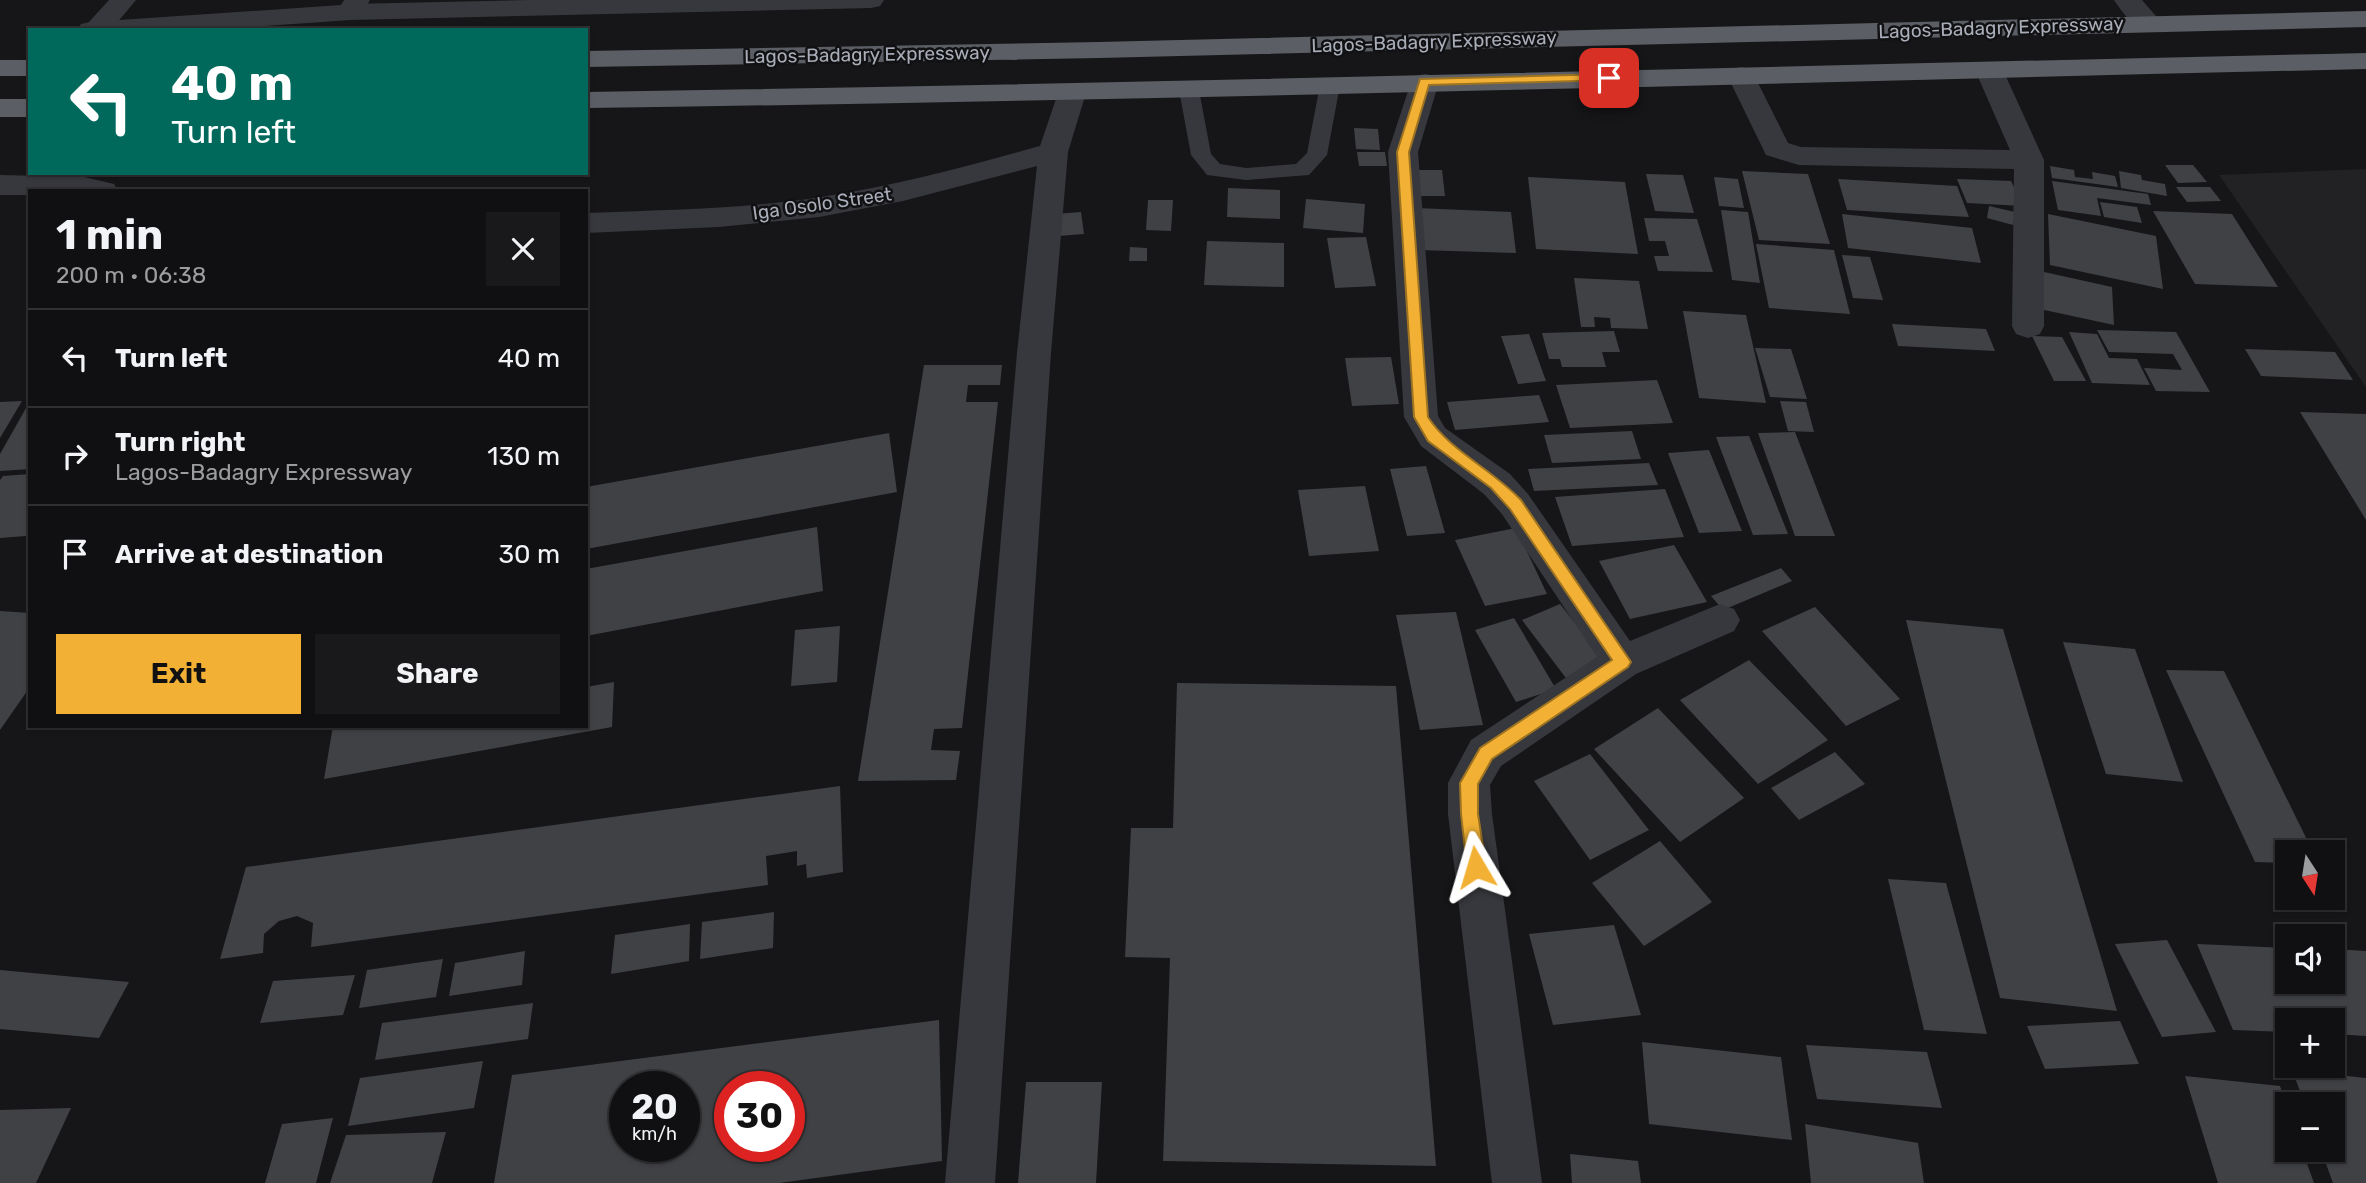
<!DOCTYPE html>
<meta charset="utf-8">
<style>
body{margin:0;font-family:Rubik,sans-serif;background:#19191b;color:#f1f3f6;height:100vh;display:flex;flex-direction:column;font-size:26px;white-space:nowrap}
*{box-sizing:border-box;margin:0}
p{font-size:23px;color:#9c9d9f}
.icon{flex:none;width:38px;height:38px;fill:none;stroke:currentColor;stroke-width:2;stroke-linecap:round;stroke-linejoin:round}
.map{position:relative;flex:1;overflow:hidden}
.side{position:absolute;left:28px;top:189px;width:560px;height:539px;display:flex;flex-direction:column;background:#101012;border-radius:0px;box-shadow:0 2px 5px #0004,0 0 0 2px #303032}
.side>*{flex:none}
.guide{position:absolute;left:28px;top:28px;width:560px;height:147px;border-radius:0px;box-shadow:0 2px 5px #0004,0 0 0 2px #303032;background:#00695c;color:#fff;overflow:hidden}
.needle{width:46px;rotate:168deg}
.fabs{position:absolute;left:2275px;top:840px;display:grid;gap:14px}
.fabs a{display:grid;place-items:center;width:70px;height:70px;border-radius:0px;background:#101012;box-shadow:0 2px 5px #0004,0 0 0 2px #303032;font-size:35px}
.speed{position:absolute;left:609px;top:1071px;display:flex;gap:14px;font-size:35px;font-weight:700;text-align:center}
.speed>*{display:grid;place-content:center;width:91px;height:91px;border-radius:50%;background:#101012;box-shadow:0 2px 5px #0004,0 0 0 2px #303032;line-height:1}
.speed small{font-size:18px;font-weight:400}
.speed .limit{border:10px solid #d22;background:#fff;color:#111}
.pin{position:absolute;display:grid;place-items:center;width:60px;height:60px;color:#fff;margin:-30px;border-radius:14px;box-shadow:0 4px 10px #0006}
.me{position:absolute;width:77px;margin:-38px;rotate:353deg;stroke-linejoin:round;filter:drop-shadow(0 0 5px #0008)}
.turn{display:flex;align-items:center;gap:24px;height:147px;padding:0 28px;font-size:32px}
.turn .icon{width:91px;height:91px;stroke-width:2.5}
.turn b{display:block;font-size:49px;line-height:60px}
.round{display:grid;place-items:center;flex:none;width:74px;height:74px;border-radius:0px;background:#19191b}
.summary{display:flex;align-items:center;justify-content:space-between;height:119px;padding:0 28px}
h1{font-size:42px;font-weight:700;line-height:52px}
.primary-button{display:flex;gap:14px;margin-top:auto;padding:14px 28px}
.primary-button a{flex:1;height:80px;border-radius:0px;background:#f2b134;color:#111;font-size:28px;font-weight:700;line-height:80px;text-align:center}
.primary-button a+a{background:#19191b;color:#f1f3f6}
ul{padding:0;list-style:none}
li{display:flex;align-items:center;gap:21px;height:98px;padding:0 28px;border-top:2px solid #303032}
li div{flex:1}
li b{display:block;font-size:26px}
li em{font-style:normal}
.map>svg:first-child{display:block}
.built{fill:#222225}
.building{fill:#404145;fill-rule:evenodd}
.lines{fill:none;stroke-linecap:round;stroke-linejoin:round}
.service{fill:#37383d;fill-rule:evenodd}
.minor{fill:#37383d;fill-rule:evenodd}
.tertiary{fill:#37383d;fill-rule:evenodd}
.trunk{fill:#5b5e65;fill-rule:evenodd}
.route{fill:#f2b134;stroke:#9d7322;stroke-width:2}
.labels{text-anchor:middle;stroke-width:5;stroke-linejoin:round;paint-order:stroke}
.far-street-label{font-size:19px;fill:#a8adb8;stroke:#111113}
</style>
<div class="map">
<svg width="2366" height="1183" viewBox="0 0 2366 1183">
<rect width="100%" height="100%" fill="#161618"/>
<path class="built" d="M2366 169V387L2219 175Z"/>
<path class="building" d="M1354 128 1378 129 1380 150 1356 149Z
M1357 152H1385L1387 166H1359Z
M2165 165H2193L2207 182 2178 183Z
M2050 166 2074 170 2075 177 2093 179 2092 172 2115 176 2118 187 2052 178Z
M1416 170H1442L1445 196H1418Z
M1742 171 1808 174 1830 244 1759 240Z
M2119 171 2141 175 2142 180 2165 184 2167 196 2121 188Z
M1646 174 1683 175 1694 213 1655 211Z
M1528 177 1625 182 1638 254 1536 249Z
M1714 177 1738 179 1744 208 1719 206Z
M1838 179 1957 186 1969 217 1847 210Z
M1957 179 2011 181 2023 206 1967 203Z
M2052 181 2148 194 2151 205 2097 198 2101 216 2058 210Z
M2176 187H2210L2221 201 2187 202Z
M1228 188 1280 190V219L1227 217Z
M1306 199 1365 204 1363 233 1303 228Z
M1148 200H1173L1171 231 1146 230Z
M2100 202 2137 207 2142 223 2104 217Z
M1989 206 2015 212 2013 225 1987 218Z
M1416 208 1511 212 1516 253 1418 250Z
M1721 210 1748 212 1760 283 1732 280Z
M2153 211 2232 214 2278 287 2195 284Z
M1081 212 1084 234 1058 236 1056 214Z
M1842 214 1972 228 1981 263 1848 248Z
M2048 214 2156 236 2163 289 2050 265Z
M1644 218 1697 219 1713 272 1658 271 1654 256H1669L1665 241H1649Z
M1366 237 1376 286 1335 288 1327 238Z
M1207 241 1284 243V287L1204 285Z
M1756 244 1834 250 1850 314 1769 308Z
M1130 247 1147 248V261H1129Z
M1842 255 1870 257 1883 300 1853 298Z
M2035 270 2112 287 2114 325 2035 308Z
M1574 278 1639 281 1648 329 1611 328 1610 318 1594 317 1595 327H1581Z
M1683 311 1746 315 1766 403 1699 398Z
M1892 324 1986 329 1995 351 1898 346Z
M2097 330 2176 332 2210 392 2156 391 2144 368 2182 370 2173 354 2109 352Z
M1614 331 1620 352H1602L1606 367H1562L1560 359H1549L1542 333Z
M2069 332 2097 334 2109 358 2137 359 2150 385 2092 383Z
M1529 334 1546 381 1518 384 1501 336Z
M2032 336 2062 337 2086 381H2054Z
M1755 348 1791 349 1807 399 1770 397Z
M2245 349 2335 352 2353 380 2261 376Z
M1391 357 1399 404 1352 406 1345 358Z
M924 365H1002L1000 385H968L966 402H998L962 728 934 729 931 750 960 751 956 780 858 781Z
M1657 380 1673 423 1570 428 1556 385Z
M1539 395 1549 422 1455 430 1447 402Z
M22 401 0 438V402Z
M30 401V469L0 471V454Z
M1780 401 1806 402 1814 432 1788 431Z
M2300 412 2366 414V520Z
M1632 431 1641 459 1552 463 1544 435Z
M1795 432 1835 536H1795L1758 433Z
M889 433 897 492 586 549V487Z
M1749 436 1788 534 1753 535 1716 437Z
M1709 450 1742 531 1699 533 1668 453Z
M1649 463 1658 485 1534 491 1528 469Z
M1426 466 1445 533 1407 536 1390 469Z
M30 474V529L26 536 0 538V480L3 476Z
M1365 486 1379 551 1309 556 1298 490Z
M1665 489 1684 537 1572 546 1555 497Z
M817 527 823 591 586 636V569Z
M1516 528 1547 594 1485 606 1455 540Z
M1674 545 1707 602 1630 619 1599 561Z
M1781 568 1792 581 1723 610 1711 596Z
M1560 604 1608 665 1569 682 1522 620Z
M1815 607 1900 699 1846 726 1762 631Z
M0 611 30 613V687L0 730Z
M1456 612 1483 725 1420 730 1396 615Z
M1514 618 1556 689 1516 702 1475 630Z
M1906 620 2003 629 2117 1011 2000 998Z
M840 626 837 682 791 686 795 630Z
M2063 642 2135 649 2183 782 2106 774Z
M1749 660 1828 740 1758 784 1680 700Z
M2166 670 2224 671 2313 852H2287V863L2255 862Z
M614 682 612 727 324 779 333 726H586V687Z
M1177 683 1396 686 1436 1166 1163 1161 1170 958 1125 957 1131 828H1173Z
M1658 708 1744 798 1680 842 1594 749Z
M1835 752 1865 784 1799 820 1771 788Z
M1590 754 1649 830 1590 860 1534 781Z
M840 786 843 872 807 878 806 864 797 866V851L766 856 768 885 311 947 313 923 297 916 279 921 264 934 263 953 220 959 246 867Z
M1660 841 1712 902 1644 946 1592 883Z
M1888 879 1946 883 1987 1034 1924 1030Z
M774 912 773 948 700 959 702 922Z
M690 924 689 961 611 974 615 935Z
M1614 925 1641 1015 1553 1025 1529 934Z
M2167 940 2216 1032 2162 1037 2115 944Z
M2197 944 2287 948V982H2333V949L2366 951V1036L2333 1034V1020H2287V1032L2233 1030Z
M525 951 522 985 449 996 455 963Z
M443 959 436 997 359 1008 367 970Z
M0 970 129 982 99 1038 0 1029Z
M355 975 343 1015 260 1023 273 981Z
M533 1003 528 1039 375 1060 382 1023Z
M939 1020 942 1161 779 1183H494L512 1075ZM625 1087H684V1146H625ZM730 1087H789V1146H730Z
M2120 1021 2139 1064 2045 1069 2027 1026Z
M1642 1042 1781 1057 1792 1140 1649 1124Z
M1806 1045 1927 1052 1942 1108 1817 1099Z
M483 1061 474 1108 348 1126 360 1078Z
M2292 1070 2366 1078V1183H2333L2321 1150H2333V1104H2305Z
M2185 1076 2280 1086 2287 1107V1150H2302L2314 1183H2218Z
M1026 1082H1102L1096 1183H1018Z
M71 1108 36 1183H0V1110Z
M333 1118 316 1183H265L282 1124Z
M1805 1124 1918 1143 1924 1183H1811Z
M446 1132 432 1183H330L346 1135Z
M1570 1154 1638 1161 1641 1183H1572Z"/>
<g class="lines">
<path class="service" d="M1330 79 1340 85 1327 155 1309 175 1246 180 1207 175 1191 155 1179 90 1182 86 1189 84 1199 90 1211 154 1220 164 1246 168 1296 164 1307 153 1320 85Z"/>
<path class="minor" d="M109 0H136L111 30H86L89 22Z
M528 0H884L880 6 871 8 350 20 341 18 337 12 341 6 350 4Z
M2114 0H2142L2162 23 2158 29C2138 34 2125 16 2114 0Z
M1989 62 1999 64 2003 70 2044 160V326L2040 334 2028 338 2016 334 2012 326 2014 169 1799 165 1766 155 1727 75 1731 69 1741 67 1751 69 1788 143 1801 147 2010 150 1975 70 1979 64Z
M1425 74 1435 76 1439 82 1418 152 1438 416 1445 428 1510 474 1528 494 1630 641 1720 604 1734 609 1740 620 1734 631 1636 674 1501 766 1490 785 1492 814 1542 1183H1492L1448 814V783L1471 740 1597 657 1502 514 1484 494 1421 446 1404 417 1388 152 1411 82 1415 76Z
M1072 85 1082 87 1086 93 1068 152 1051 353 995 1183H945L1017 353 1037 166 903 201 819 217 719 227 586 233V213C665 210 744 209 821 197 896 186 968 166 1040 146L1058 93 1062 87Z
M0 175 84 177 114 184 118 191H30V195H0Z"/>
<path class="tertiary" d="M344 0H370L359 18 350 20 209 30H77L81 24 90 22 341 5Z"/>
<path class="trunk" d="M2366 11V27L1099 58 586 67V51L1099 42Z
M2366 53V69C1773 83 1180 100 586 108V92C1180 83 1773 66 2366 53Z
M0 60H30V76H0Z
M0 99H30V117H0Z"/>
</g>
<path class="route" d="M1609 74 1613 75V80L1429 85 1409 152 1428 417C1449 450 1493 470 1521 500L1631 662 1628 667 1492 759 1478 784V814L1486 867 1483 873 1476 876 1470 873 1467 867 1461 814 1460 783 1480 748 1612 660 1510 509 1491 488 1428 441 1414 417 1397 152 1420 79Z"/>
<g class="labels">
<g class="far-street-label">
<text transform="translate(2001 27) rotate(-2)" y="7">Lagos-Badagry Expressway</text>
<text transform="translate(1434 41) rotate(-2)" y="7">Lagos-Badagry Expressway</text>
<text transform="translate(867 54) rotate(-1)" y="7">Lagos-Badagry Expressway</text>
<text transform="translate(822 203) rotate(-8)" y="7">Iga Osolo Street</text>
</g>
</g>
</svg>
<div class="fabs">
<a><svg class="needle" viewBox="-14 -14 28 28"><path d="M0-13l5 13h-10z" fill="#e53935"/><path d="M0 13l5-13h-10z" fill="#9c9d9f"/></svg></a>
<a><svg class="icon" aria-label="sound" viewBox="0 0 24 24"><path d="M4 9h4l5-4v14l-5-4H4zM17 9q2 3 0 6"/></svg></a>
<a>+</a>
<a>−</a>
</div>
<div class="speed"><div>20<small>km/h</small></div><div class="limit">30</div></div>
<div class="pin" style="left:1609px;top:78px;background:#d93025"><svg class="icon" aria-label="arrive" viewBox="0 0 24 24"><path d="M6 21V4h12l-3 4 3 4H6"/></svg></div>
<svg class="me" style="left:1476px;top:867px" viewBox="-20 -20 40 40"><path d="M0-17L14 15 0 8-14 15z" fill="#f2b134" stroke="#fff" stroke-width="4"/></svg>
<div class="guide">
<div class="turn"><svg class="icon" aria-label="left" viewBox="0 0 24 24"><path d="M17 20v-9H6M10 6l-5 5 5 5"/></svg><div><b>40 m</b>Turn left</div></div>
</div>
<section class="side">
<div class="summary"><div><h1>1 min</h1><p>200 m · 06:38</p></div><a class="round"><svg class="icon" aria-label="close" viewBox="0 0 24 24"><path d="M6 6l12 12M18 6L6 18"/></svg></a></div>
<ul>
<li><svg class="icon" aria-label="left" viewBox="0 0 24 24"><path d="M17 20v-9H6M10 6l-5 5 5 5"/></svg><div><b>Turn left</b></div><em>40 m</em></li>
<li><svg class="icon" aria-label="right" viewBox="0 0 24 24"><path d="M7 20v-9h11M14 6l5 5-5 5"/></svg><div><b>Turn right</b><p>Lagos-Badagry Expressway</p></div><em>130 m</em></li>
<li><svg class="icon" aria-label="arrive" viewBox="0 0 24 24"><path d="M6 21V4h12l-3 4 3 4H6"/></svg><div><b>Arrive at destination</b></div><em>30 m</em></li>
</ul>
<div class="primary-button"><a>Exit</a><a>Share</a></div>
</section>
</div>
